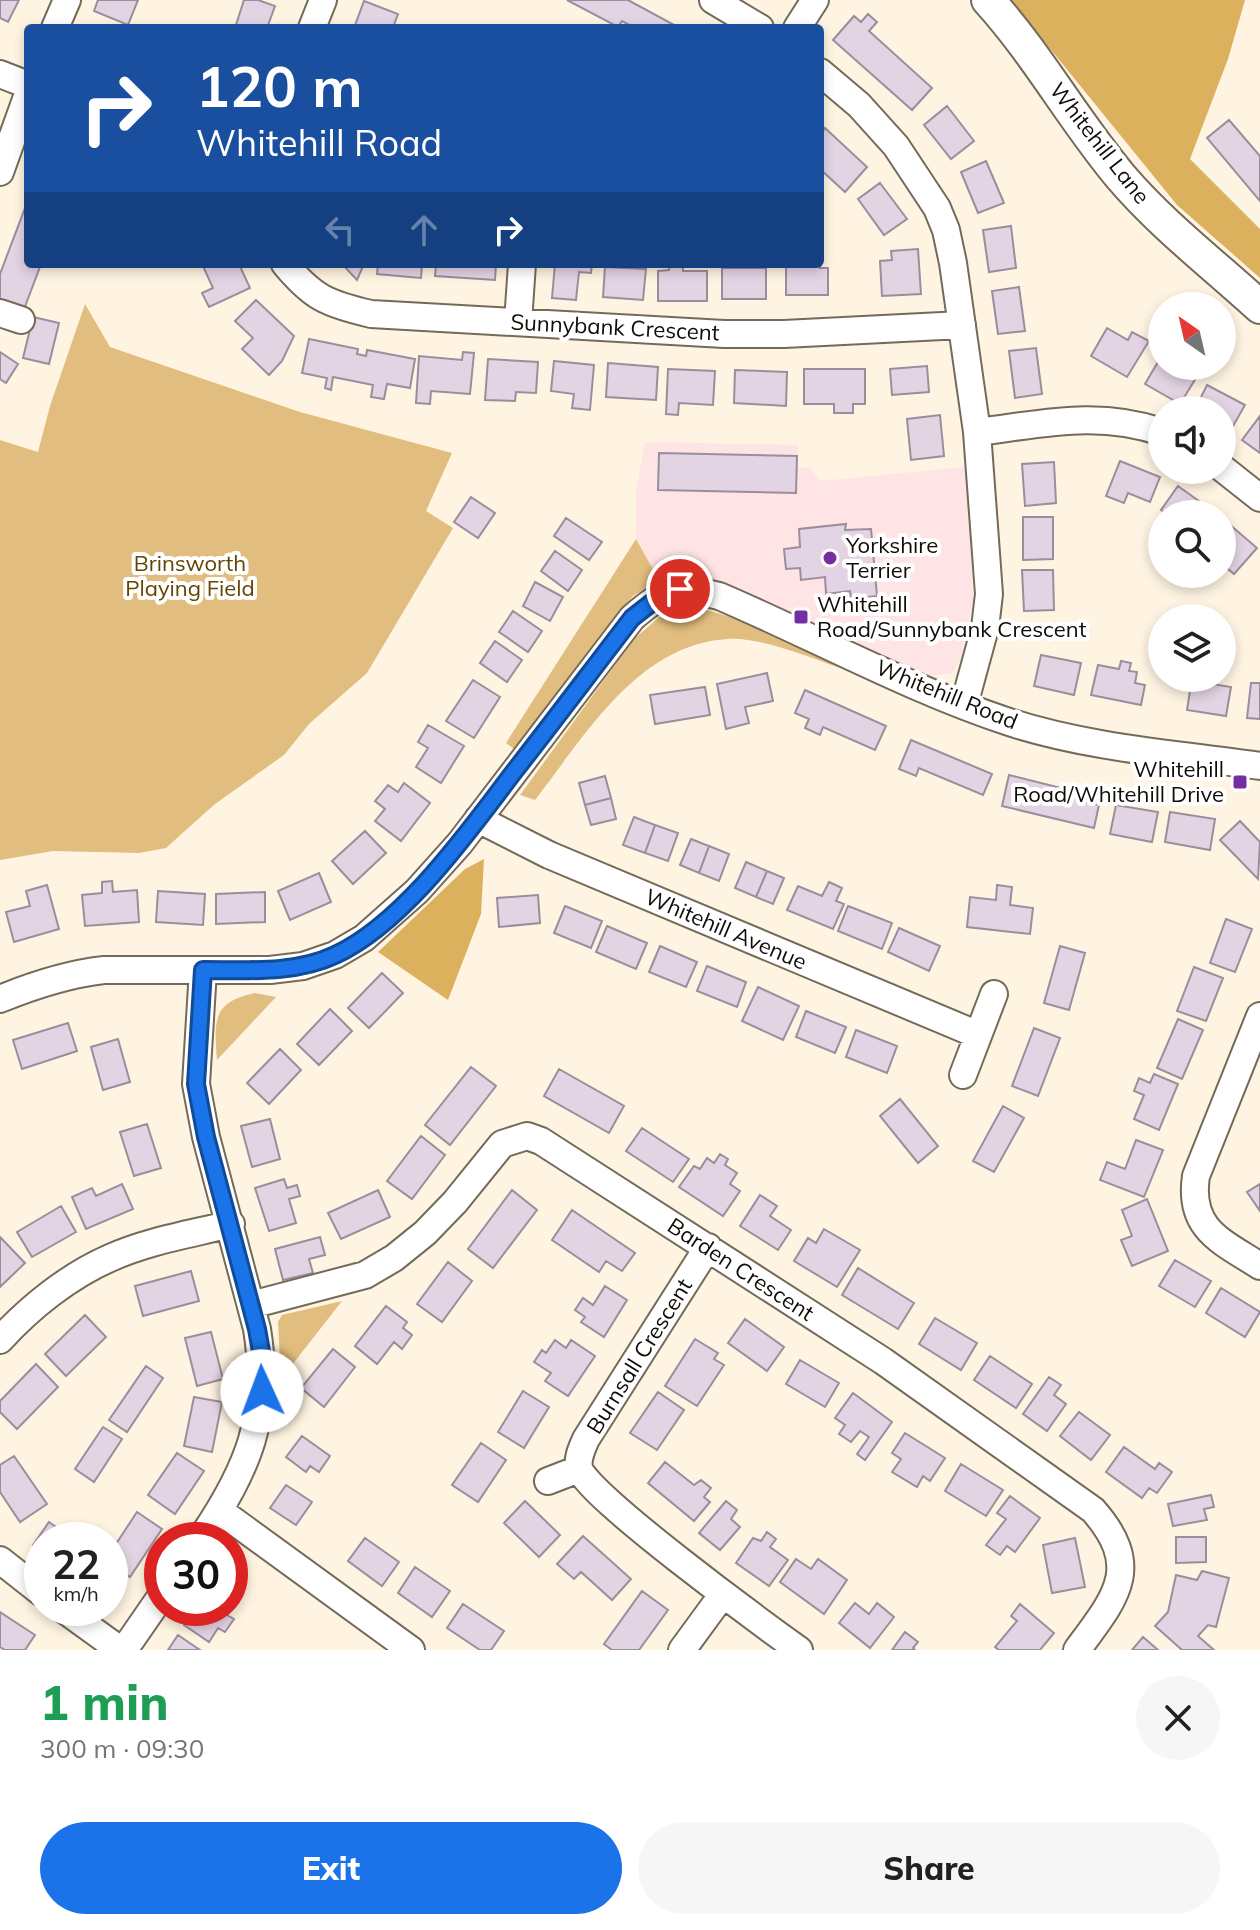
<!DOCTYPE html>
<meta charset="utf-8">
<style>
body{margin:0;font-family:Mulish,sans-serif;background:#f6f6f6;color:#202124;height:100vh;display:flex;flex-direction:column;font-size:30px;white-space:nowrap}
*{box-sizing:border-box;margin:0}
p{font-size:26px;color:#757577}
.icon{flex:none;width:44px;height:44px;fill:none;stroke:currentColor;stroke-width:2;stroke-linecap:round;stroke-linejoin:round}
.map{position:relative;height:1650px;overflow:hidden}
.details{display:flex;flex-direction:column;background:#fff;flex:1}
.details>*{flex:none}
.top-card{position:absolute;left:24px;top:24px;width:800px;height:244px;border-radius:8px;box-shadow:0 4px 12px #0003;background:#1a4fa0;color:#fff;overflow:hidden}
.needle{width:52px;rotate:326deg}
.fabs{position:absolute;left:1148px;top:292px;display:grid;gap:16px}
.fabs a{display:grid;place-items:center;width:88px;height:88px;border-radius:50%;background:#fff;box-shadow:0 4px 12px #0003;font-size:40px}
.speed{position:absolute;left:24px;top:1522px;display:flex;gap:16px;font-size:40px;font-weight:700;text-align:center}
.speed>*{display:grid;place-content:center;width:104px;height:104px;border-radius:50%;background:#fff;box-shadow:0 4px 12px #0003;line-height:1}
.speed small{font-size:20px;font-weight:400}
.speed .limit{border:12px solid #d22;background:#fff;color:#111}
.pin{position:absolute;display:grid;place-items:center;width:68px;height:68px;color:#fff;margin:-34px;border:4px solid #fff;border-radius:50%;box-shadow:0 2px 8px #0007}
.me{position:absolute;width:88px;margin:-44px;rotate:358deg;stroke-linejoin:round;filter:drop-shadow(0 0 6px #0008)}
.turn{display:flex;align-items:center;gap:28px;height:168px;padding:0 40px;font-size:36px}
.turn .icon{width:104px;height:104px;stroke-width:2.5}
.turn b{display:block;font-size:56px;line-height:68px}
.lanes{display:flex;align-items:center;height:76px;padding:0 40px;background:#0003;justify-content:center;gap:40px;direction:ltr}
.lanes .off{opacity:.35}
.round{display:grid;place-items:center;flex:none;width:84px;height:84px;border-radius:42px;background:#f6f6f6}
.overview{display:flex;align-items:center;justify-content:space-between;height:136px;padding:0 40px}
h1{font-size:48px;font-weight:800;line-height:60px;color:#1e9e55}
.primary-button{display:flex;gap:16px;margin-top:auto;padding:16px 40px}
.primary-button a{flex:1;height:92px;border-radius:48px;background:#1a73e8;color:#fff;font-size:32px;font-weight:800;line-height:92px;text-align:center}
.primary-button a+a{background:#f6f6f6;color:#202124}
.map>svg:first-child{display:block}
.commercial{fill:#ffe4e5}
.green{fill:#e1be7f}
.forest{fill:#dcb15e}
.building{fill:#e3d4e4;stroke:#9c8d9d;stroke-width:2}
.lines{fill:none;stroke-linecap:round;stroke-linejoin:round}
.minor-casing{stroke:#746a5a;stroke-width:30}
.major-casing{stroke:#746a5a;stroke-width:36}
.minor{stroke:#fff;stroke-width:26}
.major{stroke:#fff;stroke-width:32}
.route-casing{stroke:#114b97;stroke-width:20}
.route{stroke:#1a73e8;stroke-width:14}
.poi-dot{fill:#752ea1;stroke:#fff;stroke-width:3}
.labels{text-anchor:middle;stroke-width:8;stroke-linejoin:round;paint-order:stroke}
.street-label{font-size:22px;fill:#0f0b06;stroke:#fff}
.poi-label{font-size:22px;fill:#0f0b06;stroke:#fff;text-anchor:start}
.park-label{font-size:22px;fill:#614500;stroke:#fff}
</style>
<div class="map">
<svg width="1260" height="1650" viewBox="0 0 1260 1650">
<rect width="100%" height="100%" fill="#fff4e1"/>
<path class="commercial" d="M645 442 799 445 797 468 809 467 821 481 964 467 970 510 973 602 960 661 952 673 934 676 908 668 683 578 659 580 636 539V491Z"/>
<path class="green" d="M85 304 110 347 300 412 452 453 426 511 453 528 367 673 309 724 284 755 215 804 166 848 139 853 53 851 0 860V440L38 452 50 406Z
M636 539 659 580 633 596 514 749 506 743Z
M683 605C739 614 790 643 840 668 807 657 762 637 727 639 637 645 585 736 535 800L520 795 634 639 664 613Z
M255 993 276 997 217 1060C214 1021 212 1002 255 993Z
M342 1301 281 1379 278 1322 282 1315Z"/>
<path class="forest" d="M1006 0H1245L1228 59 1190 159 1260 229V278L1177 205 1026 19Z
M484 859 481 914 448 1000 378 952 465 869Z"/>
<path class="building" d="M0 0H19L8 22 0 18Z
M98 0H138L128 25 94 11Z
M244 0H258L275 6 267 28H235Z
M567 0H628L676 26 675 28H635L622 21 618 27Z
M364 1 398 14 394 25 403 28H354Z
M868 14 877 22 869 31 932 88 912 110 833 40 854 16 861 22Z
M947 106 974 141 951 159 924 125Z
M1229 120 1260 156V201L1207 138Z
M825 128 867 167 845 192 820 169V135Z
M986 161 1004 203 978 213 961 172Z
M880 183 907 219 884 235 858 199Z
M28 200V264H41L23 312 0 303V274Z
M1011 226 1016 268 989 272 983 230Z
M918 249 921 294 882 296 880 261 892 260 891 251Z
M202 264H239L250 288 209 307 202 293 213 288Z
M342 264H364L357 280Z
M378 264H422L421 278 377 274Z
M436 264H496L495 280 435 276Z
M555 264H592L591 273 579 272 576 300 552 298Z
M669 264H683V271H707V301H658V271L669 270Z
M786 264H820V268H828V295H786Z
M605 267 646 269 643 300 603 297Z
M722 268H766V299H722Z
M1019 287 1025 331 998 334 992 291Z
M256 300 294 336 282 361 269 375 242 349 253 338 235 321Z
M33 317 59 323 49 364 23 358Z
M1107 328 1128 340 1132 332 1149 341 1127 377 1091 356Z
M309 339 358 349 357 354 366 356 367 350 415 359 410 388 387 384 384 399 371 397 373 385 333 377 331 390 325 388 327 378 302 373Z
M1036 348 1042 394 1015 398 1009 351Z
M0 352 18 364 6 383 0 379Z
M463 352 474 353 470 394 431 391 430 404 416 403 419 356 462 360Z
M1162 355V366H1175L1196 378 1180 404 1145 384Z
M488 359 538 362 536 393 516 392 515 401 485 400Z
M554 361 594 365 590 410 572 408 574 394 551 391Z
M608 363 658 367 656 400 606 397Z
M927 366 929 392 892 395 890 369Z
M668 369 715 371 713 405 679 403 678 415 666 414Z
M804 369H865V404H853V413H834V404H804Z
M735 370 787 372 786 406 734 403Z
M1207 385 1245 405 1232 428 1222 423V410L1195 409Z
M940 415 944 456 911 460 907 419Z
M1260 416V453L1242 440Z
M659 453 797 456 796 493 658 490Z
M1120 461 1160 477 1150 502 1128 493 1124 503 1106 496Z
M1054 462 1056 503 1025 506 1022 464Z
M1178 486 1210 509 1207 514H1167L1161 510Z
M471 497 495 513 478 538 454 522Z
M1023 517H1053V559L1023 560Z
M566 518 602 542 589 560 554 536Z
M1222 518 1257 548 1234 574 1222 564Z
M846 524 845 530 871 529 877 596 851 599 850 591 826 594 825 577 801 580 800 568 786 569 784 549 800 547 799 529Z
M555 551 582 570 568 591 541 571Z
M1022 570H1053L1054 610 1024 611Z
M535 582 563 597 550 621 523 606Z
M513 611 542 631 528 652 499 632Z
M495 641 522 660 507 682 480 663Z
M1041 655 1081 663 1074 695 1034 686Z
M1121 661 1131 663 1129 671 1137 672 1135 683 1145 685 1141 705 1091 695 1098 665 1119 669Z
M767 673 773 701 745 707 749 723 726 729 717 684Z
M1192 678H1212V684L1231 687 1226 716 1187 710Z
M473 680 500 697 474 738 446 721Z
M1251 683H1260V719L1247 718Z
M705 687 710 715 655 724 650 695Z
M805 690 886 726 875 750 823 727 820 735 805 728 809 719 795 713Z
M428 725 464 746 441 783 416 767 428 748 418 742Z
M911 740 992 774 983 795 919 768 916 776 899 769Z
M1009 775 1089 795 1087 802 1099 805 1094 828 1002 806Z
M605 776 611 798 585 805 579 783Z
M404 783 430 803 401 841 375 821 385 809 375 801 388 785 398 792Z
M611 798 616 819 591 825 585 805Z
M1116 805 1158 812 1152 842 1110 834Z
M1170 812 1215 819 1210 850 1165 842Z
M634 817 655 825 645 853 623 845Z
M1240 821 1260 842 1258 879 1220 840Z
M655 825 678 833 668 861 645 853Z
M365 831 386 853 353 884 332 861Z
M691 839 709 846 699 873 680 865Z
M709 846 729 854 719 881 699 873Z
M746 862 767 871 756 897 735 888Z
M767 871 784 878 773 904 756 897Z
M319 873 331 902 290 920 278 891Z
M112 881 113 892 137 890 139 922 85 926 82 895 102 893V882Z
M829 882 842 888 836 901 844 904 833 929 787 910 798 886 822 896Z
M47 885 59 929 14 942 6 912 30 906 26 891Z
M997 885 1012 887 1010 905 1033 908 1030 934 967 927 970 897 996 900Z
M158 891 205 894 203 925 156 922Z
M265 892V922L216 924V894Z
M538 895 540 923 499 927 497 898Z
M565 906 602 921 591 948 554 933Z
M848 906 892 923 882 949 838 931Z
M1226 919 1252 929 1235 972 1210 963Z
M607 926 647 943 636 969 596 952Z
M899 928 940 946 929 971 888 952Z
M660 946 697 962 686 987 649 972Z
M1060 946 1085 953 1069 1010 1044 1003Z
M707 966 746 982 737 1007 697 991Z
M1194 967 1223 978 1206 1021 1177 1011Z
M382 973 403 993 369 1028 348 1008Z
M758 987 799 1006 783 1040 742 1021Z
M330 1009 352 1031 319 1065 297 1044Z
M806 1011 846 1027 835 1053 796 1037Z
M1178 1019 1203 1030 1182 1079 1157 1068Z
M68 1023 77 1051 22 1069 13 1040Z
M1034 1028 1060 1038 1038 1096 1012 1086Z
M856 1030 897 1046 887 1073 846 1057Z
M118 1039 130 1082 103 1090 91 1047Z
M280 1049 301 1070 269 1104 247 1083Z
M471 1067 496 1086 450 1145 425 1125Z
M559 1069 624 1106 609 1133 544 1096Z
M1154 1074 1178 1084 1159 1130 1134 1119 1144 1095 1134 1091 1139 1078 1150 1083Z
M900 1099 938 1146 918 1163 880 1116Z
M1003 1106 1024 1118 994 1172 973 1161Z
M270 1119 280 1159 252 1167 241 1126Z
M147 1124 161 1168 134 1176 120 1132Z
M642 1128 689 1159 673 1182 626 1151Z
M421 1136 445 1155 412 1199 387 1181Z
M1136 1140 1163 1150 1144 1197 1100 1180 1107 1162 1125 1169Z
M720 1154 728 1159 725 1165 737 1173 730 1184 740 1191 723 1216 679 1187 694 1166 700 1169 707 1158 714 1163Z
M284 1179 287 1188 297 1185 300 1196 289 1199 296 1223 269 1231 255 1188Z
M122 1184 133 1209 86 1229 72 1197 92 1188 96 1196Z
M1260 1184V1211L1247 1192Z
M378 1190 390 1217 341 1239 328 1213Z
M512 1190 537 1210 493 1268 468 1249Z
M760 1195 777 1206 770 1216 791 1230 778 1250 740 1226Z
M1147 1199 1168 1251 1132 1266 1121 1240 1132 1236 1122 1210Z
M61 1206 76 1232 32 1257 17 1232Z
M572 1210 635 1253 622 1271 606 1261 599 1272 552 1240Z
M824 1229 860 1250 837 1287 794 1261 808 1238 816 1243Z
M0 1237 25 1263 0 1287Z
M320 1237 325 1255 309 1259 313 1273 283 1280 275 1249Z
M1175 1260 1211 1281 1195 1307 1159 1286Z
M448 1262 472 1281 442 1322 417 1304Z
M858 1268 914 1303 898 1329 842 1295Z
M191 1271 199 1301 143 1316 135 1286Z
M605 1286 627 1300 604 1337 581 1322 585 1317 575 1310 583 1298 593 1305Z
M1221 1288 1260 1312 1245 1337 1206 1313Z
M386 1306 407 1322 403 1328 412 1335 402 1349 394 1342 377 1364 355 1346Z
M85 1315 106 1337 66 1376 45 1354Z
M935 1318 977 1343 961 1370 919 1344Z
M745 1319 784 1347 767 1371 728 1343Z
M211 1332 223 1379 197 1386 185 1338Z
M695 1339 718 1353 714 1359 724 1365 697 1406 665 1386Z
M555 1340 566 1348 571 1340 595 1356 568 1396 545 1381 551 1373 534 1362 542 1350 546 1353Z
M333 1349 355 1367 324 1407 301 1388Z
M990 1356 1032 1384 1016 1408 974 1380Z
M800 1360 839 1383 825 1407 786 1384Z
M36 1364 58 1387 17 1429 0 1412V1401Z
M146 1366 163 1378 127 1432 109 1420Z
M1049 1377 1061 1385 1054 1395 1066 1404 1047 1431 1023 1414Z
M523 1391 549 1407 524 1448 498 1432Z
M658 1392 684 1410 657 1450 630 1433Z
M853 1393 892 1422 865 1460 857 1454 869 1437 860 1431 851 1442 839 1434 845 1425 835 1418Z
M194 1397 222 1402 212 1452 184 1446Z
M1079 1412 1110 1435 1091 1460 1060 1436Z
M103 1427 122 1439 94 1482 75 1469Z
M905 1433 945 1458 930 1481 923 1476 917 1487 892 1472 901 1459 892 1453Z
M302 1436 330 1456 319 1472 310 1466 306 1472 286 1457Z
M481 1443 506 1460 478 1502 452 1485Z
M1124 1447 1155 1469 1159 1463 1172 1472 1157 1493 1149 1488 1142 1498 1106 1472Z
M177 1453 204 1471 175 1514 148 1495Z
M14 1456 47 1504 20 1522 0 1492V1465Z
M665 1462 694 1485 701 1480 711 1488 704 1497 710 1502 694 1521 648 1483Z
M961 1464 1003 1490 986 1516 945 1491Z
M286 1485 312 1502 296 1525 270 1508Z
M1211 1495 1214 1507 1204 1509 1207 1520 1173 1526 1168 1504Z
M1010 1496 1040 1518 1015 1552 1007 1546 1000 1555 986 1545 1006 1519 997 1513Z
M525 1501 560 1535 539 1557 504 1523Z
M726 1501 737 1510 731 1519 740 1527 720 1550 699 1533Z
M137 1512 162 1529 130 1577 110 1564V1553Z
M49 1522 74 1540H42V1552L33 1545Z
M767 1532 776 1539 770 1547 788 1560 769 1586 736 1563 753 1538 761 1541Z
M583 1536 631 1579 612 1600 581 1572 574 1579 557 1564Z
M1176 1537H1206V1562L1176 1563Z
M365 1538 399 1562 382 1586 348 1561Z
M1075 1538 1085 1587 1052 1593 1043 1545Z
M796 1559 811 1569 818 1559 847 1580 824 1614 780 1582Z
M415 1567 450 1591 432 1617 398 1593Z
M1202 1571 1229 1578 1216 1627 1208 1625 1198 1636 1214 1650H1182L1155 1626 1168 1612 1176 1575 1197 1580Z
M230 1586 242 1594 227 1615 234 1619 225 1632 218 1628 209 1642 184 1625 195 1608H230Z
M642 1591 668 1610 639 1650H612L604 1644Z
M855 1603 869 1614 877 1603 894 1617 870 1648 839 1623Z
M463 1604 504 1631 491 1650H480L447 1628Z
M1020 1604 1054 1633 1040 1650H999L995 1647 1017 1621 1011 1616Z
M0 1612 35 1635 25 1650H5L0 1647Z
M905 1632 918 1642 913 1648 915 1650H892Z
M178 1635 200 1650H168Z
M1143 1637 1158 1650H1132Z"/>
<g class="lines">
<defs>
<path id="minor" d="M713 0 760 28
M55 28 67 0
M312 28 323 0
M797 28 815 0
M820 72 859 105 896 146 937 208 946 230 953 263 977 432 989 594 985 628 964 705
M0 74 28 85
M0 172 28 94
M285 264C313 298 328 304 371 314L724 334H784L962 325
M0 313 21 320
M518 322 522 264
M977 432C1043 424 1097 410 1162 432
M1222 468 1260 498
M478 819 549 855 976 1034
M0 999C34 985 68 974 104 970H270L303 966 335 955 364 938 417 891 460 843 632 618C664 590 677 585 719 596 815 637 909 689 1009 722 1089 748 1176 754 1260 766
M1260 1016 1196 1176C1188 1229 1221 1241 1260 1266
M963 1075 994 994
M708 1247 586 1439C582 1448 577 1458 579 1468 585 1494 767 1627 799 1650
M251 1305 365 1275 394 1258 425 1233 455 1202 502 1144 527 1136 541 1141 883 1361 1093 1510C1144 1568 1115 1598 1077 1650
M0 1340C30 1307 69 1276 110 1258 147 1241 191 1234 231 1224
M548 1481 579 1469
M220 1511 411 1650
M200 1540C248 1470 271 1415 257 1329L206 1137 196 1084 203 970
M0 1560 42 1593
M62 1608 120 1650
M124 1650 162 1595
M682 1650 723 1594"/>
<path id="major" d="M988 0C1038 55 1073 120 1121 177 1162 225 1213 264 1260 307"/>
</defs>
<use href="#minor" class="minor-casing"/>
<use href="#major" class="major-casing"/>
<use href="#minor" class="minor"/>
<use href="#major" class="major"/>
</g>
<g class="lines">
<defs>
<path id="route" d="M262 1391V1357L257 1329 206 1137 196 1084 203 970C247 970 295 974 335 955 404 923 468 832 513 773 553 722 592 670 632 618L664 593 680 589"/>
</defs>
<use href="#route" class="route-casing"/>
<use href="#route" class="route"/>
</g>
<g class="poi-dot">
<circle cx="830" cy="558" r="8"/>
<rect x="793" y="609" width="16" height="16" rx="4"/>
<rect x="1232" y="774" width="16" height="16" rx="4"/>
</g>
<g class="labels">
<g class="street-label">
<text transform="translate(1100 143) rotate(52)" y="8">Whitehill Lane</text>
<text transform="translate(615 327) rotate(3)" y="8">Sunnybank Crescent</text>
<text transform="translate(947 694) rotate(22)" y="8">Whitehill Road</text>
<text transform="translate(726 929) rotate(23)" y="8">Whitehill Avenue</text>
<text transform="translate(741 1269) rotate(33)" y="8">Barden Crescent</text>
<text transform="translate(639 1356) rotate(-58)" y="8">Burnsall Crescent</text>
</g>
<g class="poi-label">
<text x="846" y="553">Yorkshire<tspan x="846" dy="25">Terrier</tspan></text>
<text x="817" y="612">Whitehill<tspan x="817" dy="25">Road/Sunnybank Crescent</tspan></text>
<text x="1224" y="777" text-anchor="end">Whitehill<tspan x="1224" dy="25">Road/Whitehill Drive</tspan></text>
</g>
<g class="park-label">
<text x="190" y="571">Brinsworth<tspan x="190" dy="25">Playing Field</tspan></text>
</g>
</g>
</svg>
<div class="fabs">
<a><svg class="needle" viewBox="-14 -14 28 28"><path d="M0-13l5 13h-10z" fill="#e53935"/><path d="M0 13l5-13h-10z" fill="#757577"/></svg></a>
<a><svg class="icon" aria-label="sound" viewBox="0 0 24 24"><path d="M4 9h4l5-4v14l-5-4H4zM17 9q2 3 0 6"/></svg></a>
<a><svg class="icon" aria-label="search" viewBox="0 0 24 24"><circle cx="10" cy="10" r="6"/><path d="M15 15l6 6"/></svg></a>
<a><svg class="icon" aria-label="layers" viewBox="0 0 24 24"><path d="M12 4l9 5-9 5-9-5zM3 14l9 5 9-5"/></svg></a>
</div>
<div class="speed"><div>22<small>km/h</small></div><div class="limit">30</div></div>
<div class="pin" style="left:680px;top:589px;background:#d93025"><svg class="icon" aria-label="arrive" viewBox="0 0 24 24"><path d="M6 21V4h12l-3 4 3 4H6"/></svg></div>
<svg class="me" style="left:262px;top:1391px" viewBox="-20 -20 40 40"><circle r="19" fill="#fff"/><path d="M0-13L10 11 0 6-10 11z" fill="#1a73e8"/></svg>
<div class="top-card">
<div class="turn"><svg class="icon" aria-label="right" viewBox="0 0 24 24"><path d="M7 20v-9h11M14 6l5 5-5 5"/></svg><div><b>120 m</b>Whitehill Road</div></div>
<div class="lanes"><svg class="icon off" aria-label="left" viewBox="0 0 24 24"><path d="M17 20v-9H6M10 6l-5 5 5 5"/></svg><svg class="icon off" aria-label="ahead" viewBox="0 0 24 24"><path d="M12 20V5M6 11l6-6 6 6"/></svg><svg class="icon" aria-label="right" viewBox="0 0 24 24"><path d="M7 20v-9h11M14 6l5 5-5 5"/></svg></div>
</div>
</div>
<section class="details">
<div class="overview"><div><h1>1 min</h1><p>300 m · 09:30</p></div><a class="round"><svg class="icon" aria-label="close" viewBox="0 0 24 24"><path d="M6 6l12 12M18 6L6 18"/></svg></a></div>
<div class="primary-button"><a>Exit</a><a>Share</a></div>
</section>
